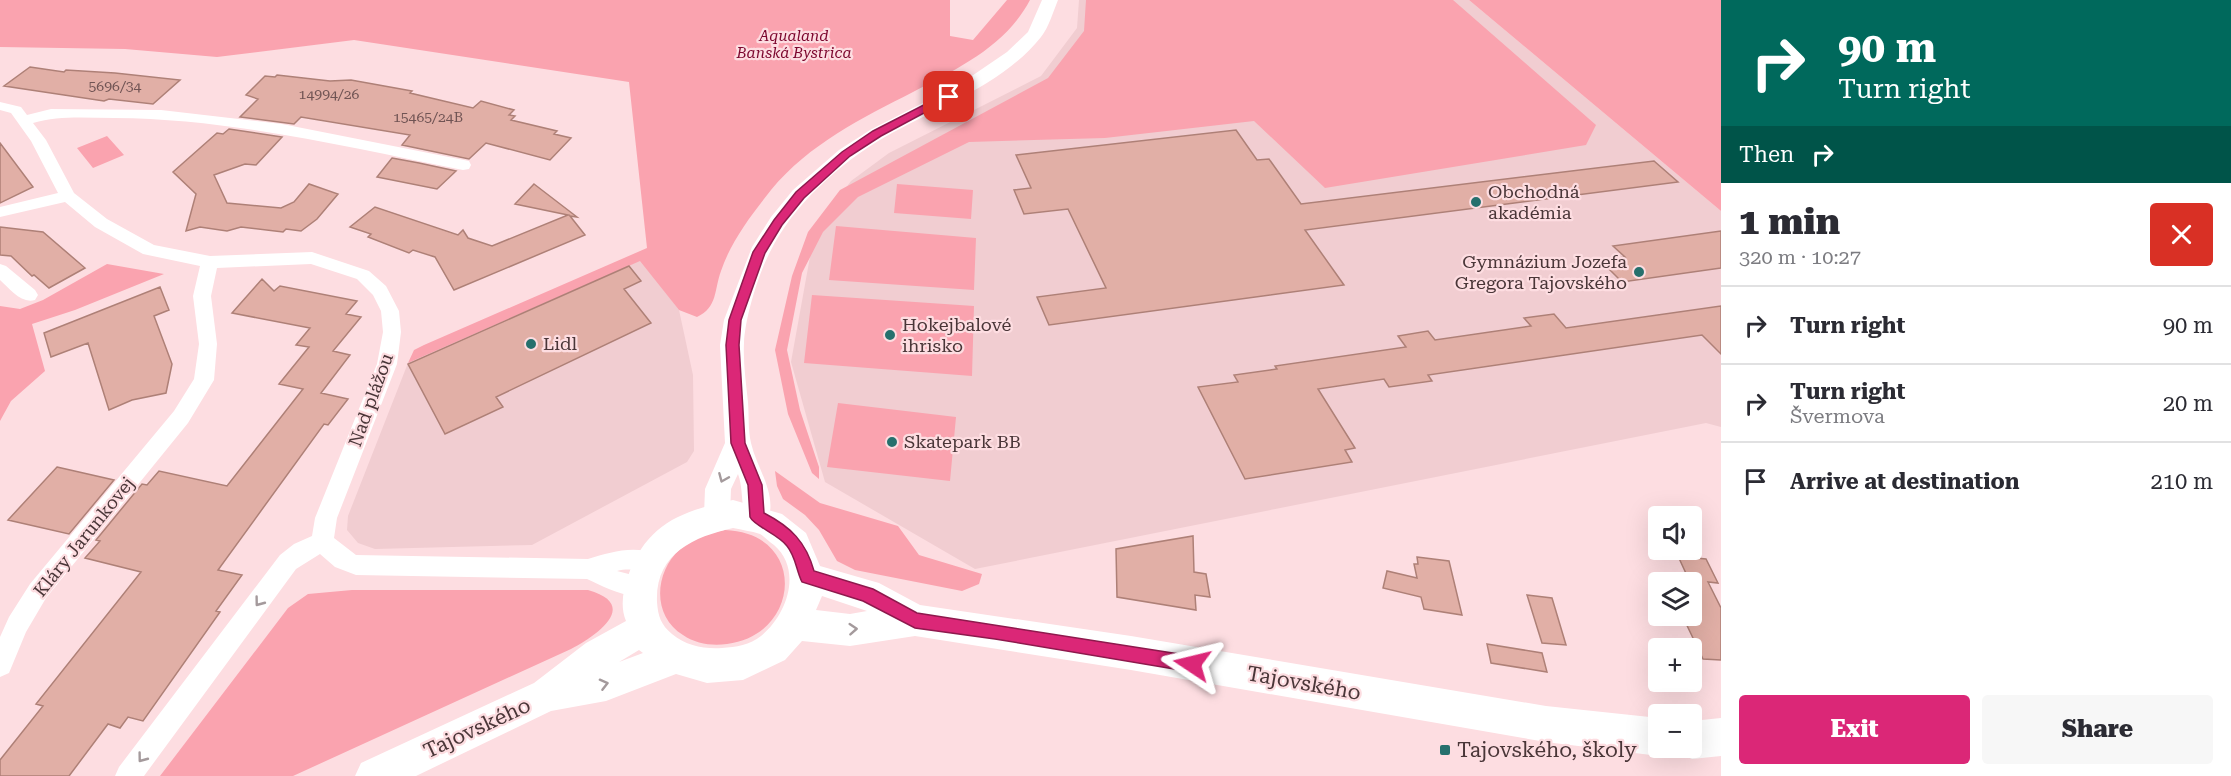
<!DOCTYPE html>
<meta charset="utf-8">
<style>
body{margin:0;font-family:"Roboto Serif",serif;background:#f7f7f7;color:#2b2b33;height:100vh;display:flex;flex-direction:column;font-size:22px;white-space:nowrap}
*{box-sizing:border-box;margin:0}
p{font-size:20px;color:#7c7c81}
.icon{flex:none;width:33px;height:33px;fill:none;stroke:currentColor;stroke-width:2;stroke-linecap:round;stroke-linejoin:round}
.map{position:relative;flex:1;overflow:hidden}
.side{display:flex;flex-direction:column;background:#fff;width:510px}
.side>*{flex:none}
.hud{background:#00695c;color:#fff;overflow:hidden}
.buttons{position:absolute;left:1648px;top:506px;display:grid;gap:12px}
.buttons a{display:grid;place-items:center;width:54px;height:54px;border-radius:6px;background:#fff;box-shadow:0 6px 24px #0002;font-size:30px}
.pin{position:absolute;display:grid;place-items:center;width:51px;height:51px;color:#fff;margin:-26px;border-radius:12px;box-shadow:0 3px 9px #0006}
.me{position:absolute;width:66px;margin:-33px;rotate:280deg;stroke-linejoin:round;filter:drop-shadow(0 0 4px #0008)}
.turn{display:flex;align-items:center;gap:21px;height:126px;padding:0 18px;font-size:27px}
.turn .icon{width:78px;height:78px;stroke-width:2.5}
.turn b{display:block;font-size:42px;line-height:51px}
.then{display:flex;align-items:center;height:57px;padding:0 18px;background:#0003;gap:12px;font-size:22px}
.round{display:grid;place-items:center;flex:none;width:63px;height:63px;border-radius:6px;background:#f7f7f7}
.summary{display:flex;align-items:center;justify-content:space-between;height:102px;padding:0 18px}
h1{font-size:36px;font-weight:800;line-height:45px}
.cta{display:flex;gap:12px;margin-top:auto;padding:12px 18px}
.cta a{flex:1;height:69px;border-radius:6px;background:#db2777;color:#fff;font-size:24px;font-weight:800;line-height:69px;text-align:center}
.cta a+a{background:#f7f7f7;color:#2b2b33}
ul{padding:0;list-style:none}
li{display:flex;align-items:center;gap:18px;height:78px;padding:0 18px;border-top:2px solid #e1e1e2}
li div{flex:1}
li b{display:block;font-size:22px}
li em{font-style:normal}
main{display:flex;flex:1;min-height:0}
.map>svg:first-child{display:block}
.built{fill:#f1cdd1}
.green{fill:#faa3af}
.building{fill:#e1afa6;stroke:#ae8077;stroke-width:1.5}
.lines{fill:none;stroke-linecap:round;stroke-linejoin:round}
.minor{fill:#fff;fill-rule:evenodd}
.tertiary{fill:#fff;fill-rule:evenodd}
.secondary{fill:#fff;fill-rule:evenodd}
.oneway{stroke:#a49a9c}
.route{fill:#db2777;stroke:#8e194d;stroke-width:1.5}
.poi-dot{fill:#26706d;stroke:#fddde1;stroke-width:2}
.labels{text-anchor:middle;stroke-width:4.5;stroke-linejoin:round;paint-order:stroke}
.far-number-label{font-size:14px;fill:#705454}
.far-park-label{font-size:15px;font-style:italic;fill:#7c062e;stroke:#fddde1}
.poi-label{font-size:18px;fill:#4a3638;stroke:#fddde1;text-anchor:start}
.street-label{font-size:18px;fill:#4a3638;stroke:#fddde1}
.near-street-label{font-size:21px;fill:#4a3638;stroke:#fddde1}
.near-poi-label{font-size:21px;fill:#4a3638;stroke:#fddde1;text-anchor:start}
</style>
<main>
<div class="map">
<svg width="1721" height="776" viewBox="0 0 1721 776">
<rect width="100%" height="100%" fill="#fddde1"/>
<path class="built" d="M1079 0H1469L1721 211V427L1706 423 975 569 825 482 791 362 815 229 851 181 889 153 1041 76 1077 28Z
M641 260 679 310 693 375 694 451 687 462 532 545 375 549 358 543 347 530 348 516 408 363Z"/>
<path class="green" d="M0 0H950V36L973 40 1007 0H1030C1005 47 958 68 913 92 862 118 809 144 771 190 752 214 731 241 721 271 714 290 718 307 697 317L679 310 640 261 408 363 414 350 424 345 647 248 629 82 354 40 217 57 125 49 0 47Z
M1086 0H1453L1596 125 1586 145 1325 188 1254 121 1105 138 969 142 858 197 823 232 802 273 787 350 800 410 819 467V479L812 473 788 414 775 350 792 276 808 232 840 190 1048 78 1084 31Z
M1469 0H1721V211Z
M107 136 124 155 93 168 77 148Z
M897 184 973 190 971 219 894 213Z
M836 226 976 238 974 290 829 280Z
M107 264 164 274 75 310 32 324 45 371 11 401 0 421V306L20 309 43 300Z
M812 295 974 306 972 376 804 363Z
M838 403 956 417 950 481 827 467Z
M775 471 820 503 898 526 919 555 982 574 979 584 962 591 855 570 837 561 819 530 805 515 783 499 777 486Z
M725 530C808 533 801 635 727 644 712 646 696 644 683 635 652 616 654 573 680 549 692 538 709 533 725 530Z
M352 590H588C641 605 596 636 571 649L293 776H160L288 608 308 594Z"/>
<path class="building" d="M30 67 64 72 66 70 115 73 180 80 153 104 109 99 104 101 4 86Z
M277 75 330 81 351 80 412 91 410 93 473 108 481 101 514 110 509 115 515 116 511 120 557 131 554 134 571 138 550 160 486 143 469 159 402 145 410 135 301 117 294 124 240 117 258 99 246 95 265 76 275 77Z
M229 129 282 137 256 165 245 164 214 175 227 203 281 208 294 202 309 184 338 194 317 219 301 231 286 229 283 232 241 227 227 231 200 227 186 231 196 194 173 172 217 133 223 134Z
M1236 130 1257 160 1269 159 1301 204 1654 161 1678 182 1305 230 1344 285 1049 325 1037 297 1106 288 1068 209 1024 214 1014 190 1031 188 1016 155Z
M0 143 33 187 0 203Z
M392 158 419 163 456 171 437 189 377 177Z
M534 184 577 217 570 216 585 235 454 290 435 257 413 250 409 253 368 237 371 234 350 227 375 207 458 235 463 230 468 238 492 246 568 215 515 204Z
M0 227 43 232 85 268 49 288 34 275 32 276 11 256 0 255Z
M1721 231V268L1622 282 1601 261 1625 257 1613 246Z
M629 266 641 281 624 289 651 323 496 397 503 407 445 434 408 364Z
M262 279 274 291 280 286 357 301 346 314 361 317 333 351 350 355 321 393 348 399 328 425 324 424 218 570 242 575 216 611 220 612 143 721 128 717 120 728 108 724 69 776H0V760L43 706 36 704 141 572 85 558 100 541 96 540 142 484 147 485 159 471 227 486 303 389 279 384 309 347 296 345 310 328 232 313Z
M160 287 169 310 154 316 172 364 166 393 132 400 109 410 88 343 51 357 44 333Z
M1721 306V354L1702 335 1428 375 1432 381 1389 387 1384 379 1318 389 1355 448 1345 450 1352 462 1245 479 1198 387 1238 382 1234 375 1277 369 1275 366 1406 347 1398 336 1428 331 1435 340 1531 326 1524 318 1554 314 1566 328Z
M57 467 114 480 69 534 8 520Z
M1193 536 1194 572 1206 574 1210 597 1195 595 1196 610 1117 597 1116 549Z
M1692 550 1696 558 1706 559 1718 583 1708 582 1721 608V660L1703 659 1682 615H1692V580H1689L1678 556 1692 558Z
M1417 557 1449 561 1462 615 1424 609 1421 597 1383 588 1387 571 1417 578 1414 564H1418Z
M1527 595 1552 598 1566 645 1542 643Z
M1487 644 1542 653 1547 672 1491 663Z"/>
<g class="lines">
<path class="minor" d="M0 102 21 107 27 115 51 109 161 110 282 124 469 161 471 165 469 169 463 170C348 147 233 119 115 118 87 118 60 115 33 123L46 140 74 193 107 219 154 245 210 256 312 252 369 271 386 286 399 311 401 332 397 364 337 518 334 538 356 555 588 559C611 552 633 545 657 554L660 561 657 568C644 573 630 567 617 571L648 579 651 586 648 593C628 601 605 587 587 579L356 575 335 567 320 554 296 569 144 776H115L119 767 280 555 294 544 312 536 315 518 377 364 383 332 381 311 373 295 357 279 311 264 217 268 211 296 217 344 214 380 188 423 46 598 26 632 9 673 0 677V637L9 617 30 584 174 411 194 379 199 344 193 296 200 266 143 254 95 227 65 202 0 217V207L58 193 31 141 11 113 0 110Z
M0 264 6 266 35 290 38 295 35 300C21 304 10 289 0 280Z"/>
<path class="tertiary" d="M1042 0H1058C1053 12 1049 27 1041 37 1003 85 936 108 885 137 840 163 793 205 770 252 758 275 745 318 744 343 743 362 746 383 748 402 749 415 748 430 751 443 757 470 780 496 766 525L757 528 748 525C740 509 744 490 738 474L731 489 730 515 726 523 717 526 708 523 704 515 705 489 725 443 720 345 724 320 752 247 771 217 793 190 839 150 870 130 960 84 1007 52 1028 32Z"/>
<path class="secondary" d="M733 500 782 514 806 533 820 566 879 583 920 605 1131 636 1546 706 1659 718V747H1673L1672 750 1659 756 1546 742 1131 670 915 636 850 646 802 641 785 660 743 680 707 683 676 674 606 701 551 711 416 776H355L361 763 534 683 586 643 626 621C620 607 623 590 628 576 647 523 682 511 733 500ZM733 528C742 530 751 531 760 534 765 537 769 542 774 545 803 570 787 615 761 636 750 645 736 647 722 648 703 649 687 646 672 634 661 625 658 616 657 602 655 554 693 537 733 528ZM822 596 867 611 850 614 816 610ZM639 650 643 653 619 662Z
M1721 718V756L1692 759 1679 753 1676 747H1692V721Z"/>
</g>
<defs><path id="oneway-chevron" d="M-2-3.5L2.5 0L-2 3.5" fill="none" stroke-width="1.6" stroke-linecap="round" stroke-linejoin="round" transform="scale(1.5)"/></defs>
<g class="oneway">
<use href="#oneway-chevron" transform="translate(723 478) rotate(113)"/>
<use href="#oneway-chevron" transform="translate(259 602) rotate(127)"/>
<use href="#oneway-chevron" transform="translate(853 629) rotate(-4)"/>
<use href="#oneway-chevron" transform="translate(604 684) rotate(-14)"/>
<use href="#oneway-chevron" transform="translate(142 758) rotate(127)"/>
</g>
<path class="route" d="M945 94 954 97 881 136 850 156 804 198 782 225 765 253 741 320 739 345 745 443 762 485 764 513C791 527 806 542 814 571L873 589 917 613 1192 656 1198 658 1201 664 1198 670 1192 672 995 639 915 628 863 601 802 582C796 570 796 557 787 546 778 534 754 526 750 517L748 485 731 443 726 345 729 320 753 252 774 220 796 192 842 152 873 131Z"/>
<g class="poi-dot">
<circle cx="1476" cy="202" r="6"/>
<circle cx="1639" cy="272" r="6"/>
<circle cx="890" cy="335" r="6"/>
<circle cx="531" cy="344" r="6"/>
<circle cx="892" cy="442" r="6"/>
<rect x="1439" y="744" width="12" height="12" rx="3"/>
</g>
<g class="labels">
<g class="far-number-label">
<text x="115" y="91">5696/34</text>
<text x="329" y="99">14994/26</text>
<text x="428" y="122">15465/24B</text>
</g>
<g class="far-park-label">
<text x="794" y="41">Aqualand<tspan x="794" dy="17">Banská Bystrica</tspan></text>
</g>
<g class="poi-label">
<text x="1488" y="198">Obchodná<tspan x="1488" dy="21">akadémia</tspan></text>
<text x="1627" y="268" text-anchor="end">Gymnázium Jozefa<tspan x="1627" dy="21">Gregora Tajovského</tspan></text>
<text x="902" y="331">Hokejbalové<tspan x="902" dy="21">ihrisko</tspan></text>
<text x="543" y="350">Lidl</text>
<text x="904" y="448">Skatepark BB</text>
</g>
<g class="street-label">
<text transform="translate(371 400) rotate(-70)" y="6">Nad plážou</text>
<text transform="translate(84 537) rotate(-51)" y="6">Kláry Jarunkovej</text>
</g>
<g class="near-street-label">
<text transform="translate(1304 683) rotate(10)" y="7">Tajovského</text>
<text transform="translate(477 728) rotate(-25)" y="7">Tajovského</text>
</g>
<g class="near-poi-label">
<text x="1457" y="757">Tajovského, školy</text>
</g>
</g>
</svg>
<div class="buttons">
<a><svg class="icon" aria-label="sound" viewBox="0 0 24 24"><path d="M4 9h4l5-4v14l-5-4H4zM17 9q2 3 0 6"/></svg></a>
<a><svg class="icon" aria-label="layers" viewBox="0 0 24 24"><path d="M12 4l9 5-9 5-9-5zM3 14l9 5 9-5"/></svg></a>
<a>+</a>
<a>−</a>
</div>
<div class="pin" style="left:949px;top:97px;background:#d93025"><svg class="icon" aria-label="arrive" viewBox="0 0 24 24"><path d="M6 21V4h12l-3 4 3 4H6"/></svg></div>
<svg class="me" style="left:1192px;top:664px" viewBox="-20 -20 40 40"><path d="M0-17L14 15 0 8-14 15z" fill="#db2777" stroke="#fff" stroke-width="4"/></svg>
</div>
<section class="side">
<div class="hud">
<div class="turn"><svg class="icon" aria-label="right" viewBox="0 0 24 24"><path d="M7 20v-9h11M14 6l5 5-5 5"/></svg><div><b>90 m</b>Turn right</div></div>
<div class="then">Then<svg class="icon" aria-label="right" viewBox="0 0 24 24"><path d="M7 20v-9h11M14 6l5 5-5 5"/></svg></div>
</div>
<div class="summary"><div><h1>1 min</h1><p>320 m · 10:27</p></div><a class="round" style="background:#d93025;color:#fff"><svg class="icon" aria-label="close" viewBox="0 0 24 24"><path d="M6 6l12 12M18 6L6 18"/></svg></a></div>
<ul>
<li><svg class="icon" aria-label="right" viewBox="0 0 24 24"><path d="M7 20v-9h11M14 6l5 5-5 5"/></svg><div><b>Turn right</b></div><em>90 m</em></li>
<li><svg class="icon" aria-label="right" viewBox="0 0 24 24"><path d="M7 20v-9h11M14 6l5 5-5 5"/></svg><div><b>Turn right</b><p>Švermova</p></div><em>20 m</em></li>
<li><svg class="icon" aria-label="arrive" viewBox="0 0 24 24"><path d="M6 21V4h12l-3 4 3 4H6"/></svg><div><b>Arrive at destination</b></div><em>210 m</em></li>
</ul>
<div class="cta"><a>Exit</a><a>Share</a></div>
</section>
</main>
